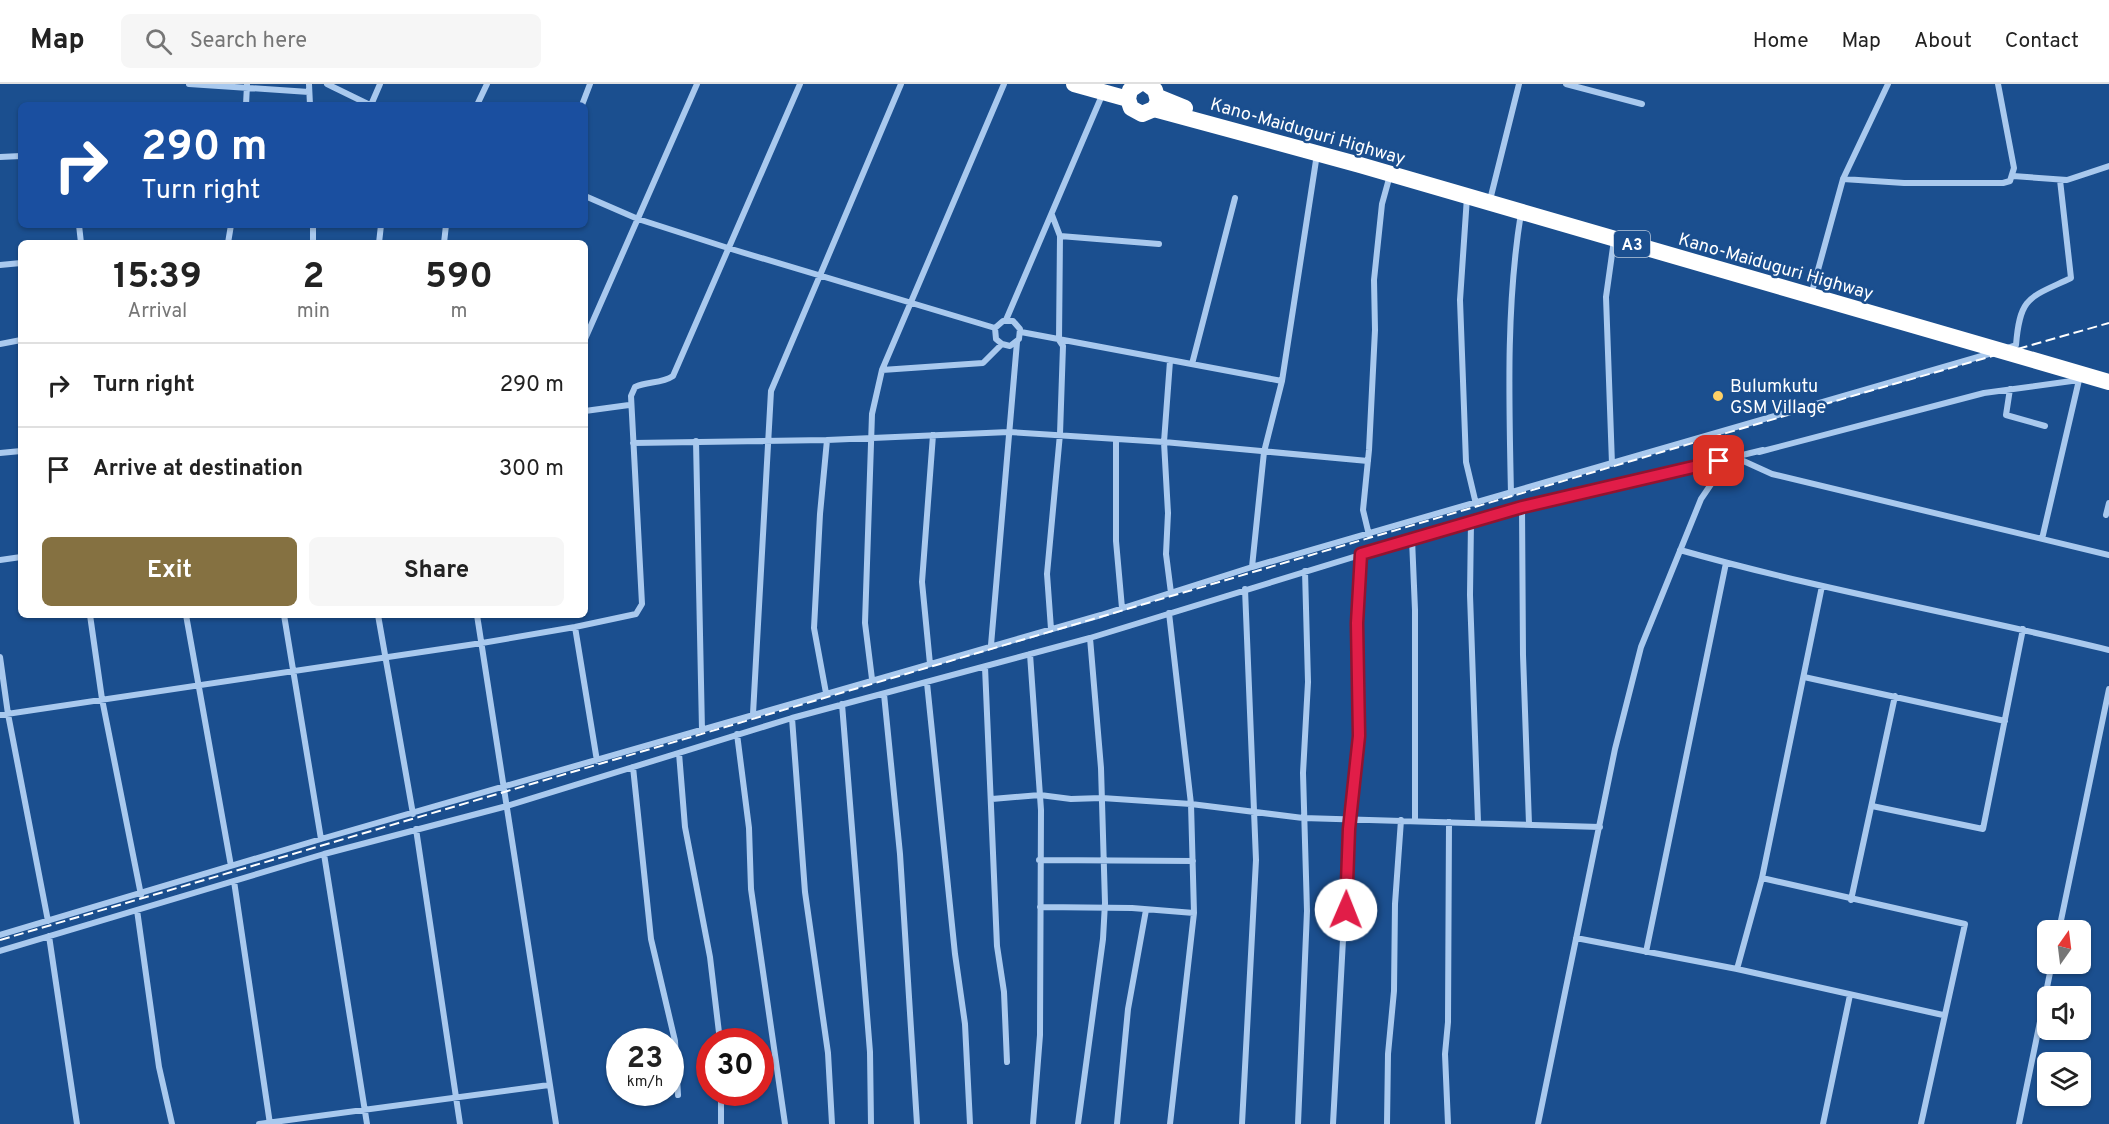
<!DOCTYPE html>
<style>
body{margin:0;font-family:Overpass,sans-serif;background:#f6f6f6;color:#222;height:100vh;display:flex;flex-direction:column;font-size:22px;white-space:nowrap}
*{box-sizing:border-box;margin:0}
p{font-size:20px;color:#767676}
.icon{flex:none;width:33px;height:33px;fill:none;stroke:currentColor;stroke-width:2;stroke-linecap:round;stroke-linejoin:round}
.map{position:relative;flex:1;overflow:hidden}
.sheet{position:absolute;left:18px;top:156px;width:570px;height:378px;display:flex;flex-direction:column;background:#fff;border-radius:9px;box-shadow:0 2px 4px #0004}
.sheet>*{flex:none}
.hud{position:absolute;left:18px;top:18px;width:570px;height:126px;border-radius:9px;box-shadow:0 2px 4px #0004;background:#1a4fa0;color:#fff;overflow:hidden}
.needle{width:39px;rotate:14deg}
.controls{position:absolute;left:2037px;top:836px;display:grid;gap:12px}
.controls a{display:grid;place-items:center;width:54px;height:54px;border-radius:9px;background:#fff;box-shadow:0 2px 4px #0004;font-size:30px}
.speed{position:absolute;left:606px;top:944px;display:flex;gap:12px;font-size:30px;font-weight:700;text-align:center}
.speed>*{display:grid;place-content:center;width:78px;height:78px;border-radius:50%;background:#fff;box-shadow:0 2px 4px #0004;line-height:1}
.speed small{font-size:15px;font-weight:400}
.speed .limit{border:9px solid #d22;background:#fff;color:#111}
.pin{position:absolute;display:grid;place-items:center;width:51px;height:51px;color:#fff;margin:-26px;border-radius:12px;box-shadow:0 3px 9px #0006}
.me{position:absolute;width:66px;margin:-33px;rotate:1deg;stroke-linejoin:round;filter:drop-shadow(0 0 4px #0008)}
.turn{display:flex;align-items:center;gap:21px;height:126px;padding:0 24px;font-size:27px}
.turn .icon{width:78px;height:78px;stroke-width:2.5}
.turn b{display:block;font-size:42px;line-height:51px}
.eta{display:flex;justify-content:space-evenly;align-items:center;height:102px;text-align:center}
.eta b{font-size:36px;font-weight:700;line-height:42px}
.action{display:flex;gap:12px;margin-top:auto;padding:12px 24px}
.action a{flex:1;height:69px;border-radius:9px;background:#857141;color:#fff;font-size:24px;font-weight:700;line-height:69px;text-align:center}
.action a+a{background:#f6f6f6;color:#222}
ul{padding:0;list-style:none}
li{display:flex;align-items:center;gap:18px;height:84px;padding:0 24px;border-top:2px solid #e0e0e0}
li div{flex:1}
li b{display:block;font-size:22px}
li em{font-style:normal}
header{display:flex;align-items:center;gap:36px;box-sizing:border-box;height:84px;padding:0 30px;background:#fff;border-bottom:2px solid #e0e0e0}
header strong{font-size:28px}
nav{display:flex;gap:33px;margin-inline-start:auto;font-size:21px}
.search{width:420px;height:54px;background:#f6f6f6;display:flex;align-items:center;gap:15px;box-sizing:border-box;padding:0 21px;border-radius:9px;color:#767676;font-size:22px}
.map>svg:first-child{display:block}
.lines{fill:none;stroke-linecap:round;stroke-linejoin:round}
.street{stroke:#a9c9ee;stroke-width:6}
.highway{stroke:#fff;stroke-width:16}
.rail{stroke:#fff;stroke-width:2;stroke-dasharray:10 4.5;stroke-linecap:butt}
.route-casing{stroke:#92132f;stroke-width:15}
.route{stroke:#e11d48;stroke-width:10}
.poi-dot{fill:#ffd166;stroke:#1b4f8f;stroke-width:2}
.labels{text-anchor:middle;stroke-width:5;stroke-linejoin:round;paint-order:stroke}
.shield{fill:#1b4f8f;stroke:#bbcadd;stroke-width:1.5}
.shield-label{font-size:16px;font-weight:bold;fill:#fff}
.street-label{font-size:18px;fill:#fff;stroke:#1b4f8f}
.poi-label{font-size:18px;fill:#fff;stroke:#1b4f8f;text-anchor:start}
</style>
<header>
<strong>Map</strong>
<div class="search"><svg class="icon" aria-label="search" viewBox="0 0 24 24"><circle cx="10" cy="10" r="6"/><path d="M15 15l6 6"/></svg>Search here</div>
<nav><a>Home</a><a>Map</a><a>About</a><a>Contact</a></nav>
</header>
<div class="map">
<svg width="2109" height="1040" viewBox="0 0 2109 1040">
<rect width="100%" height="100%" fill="#1b4f8f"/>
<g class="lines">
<path class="street" d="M189 0 309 8
M309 0 310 21
M327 0 370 21
M1566 0 1642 20
M246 21 247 1
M371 21 380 0
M477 21 487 0
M582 21 590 0
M0 73 21 72
M2013 92 2067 96 2109 82
M1843 95 1904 99H2003L2010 97 2014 84 1998 0
M585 112 638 135 728 164 995 244
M1491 112 1519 0
M1467 113 1460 216 1466 378 1476 420
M79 141 81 159
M313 141V159
M1060 152 1159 160
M228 159 231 141
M379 159 381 141
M444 159 446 141
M0 181 21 179
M1813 204 1843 95 1888 0
M1006 236 1103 9
M1021 248 1282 297
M585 255 697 0
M0 260 21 256
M2007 264 2016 261C2020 212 2029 214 2071 194L2060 96
M1170 277 1164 358 1168 429 1166 470 1171 509
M1192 280 1235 114
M882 286 983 279 1002 260 1010 262 1019 255 1020 245 1013 237H1003L995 244 996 255 1002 260
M2010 305 2006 331 2045 342
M585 327 629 321
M1116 355V457L1122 524
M696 357 702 646
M633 359 827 356 1009 348 1164 358 1368 377
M1759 368 1984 309 2079 296
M0 369 21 367
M1739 375 1772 390 2109 471
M1612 380 1606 213 1614 156
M1511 410C1509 316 1506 221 1521 129
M1522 423 1523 571 1529 740
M2106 431 2109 419
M1471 437 1470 511 1478 738
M1369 451 1363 426 1369 366 1375 246 1374 196 1382 120 1390 91
M1412 455 1415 526V737
M2042 455 2079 296
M1680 466C1821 506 1966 531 2109 566
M0 476 21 473
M1252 483 1264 368 1282 297 1317 70
M1169 529 1191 720 1194 829 1170 1040
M90 531 102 615 141 811
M186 531 231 782
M284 531 321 755
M378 531 413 730
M477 531 556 1040
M575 543 597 677
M1051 545 1047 490 1060 350 1063 262 1059 256 1060 152 1052 131
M991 561 1017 258
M1030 570 1041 726 1040 951 1033 1040
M0 573 8 630 48 837
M930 580 922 498 933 351
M985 583 997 862 1004 908 1007 978
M1804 593 2005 637
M872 595 865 539 872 330 882 286 1004 0
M927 599 955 870 965 940 970 1040
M826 609 814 544 820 430 827 356
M884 610 900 770 917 1040
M842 620 870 968 871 1040
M753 630 771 307 901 0
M0 631 482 559 575 543 636 530 642 520 631 312 635 303C648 297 661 300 673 292L800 0
M792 634 805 808 828 969 832 1040
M737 650 749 744 751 805 785 1040
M679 669 685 743 710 873 720 957
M633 683 651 855 675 957 678 1011
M992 715 1040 711 1071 715 1102 714 1191 720 1303 734 1600 743
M1872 722 1983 745 2023 545
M416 745 460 1040
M324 770 367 1040
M1039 776 1193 777
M1762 794 1965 840 1921 1040
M234 797 270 1040
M1851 816 1895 612
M1040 823 1132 824 1194 829
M137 826 159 983 172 1040
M2059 846 2109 605
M0 851 321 755 1101 531 1252 483 1992 269
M49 852 77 1040
M1576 854 1737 885 1943 931
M0 867 324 770 507 722 792 634 1090 554 1471 437 1763 366
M1646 868 1726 479
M1737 885 1762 794 1822 502
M721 1008V1040
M259 1040 549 1001
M1078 1040 1103 855 1105 819 1101 684 1090 554
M1117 1040 1128 925 1146 826
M1242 1040 1256 776 1245 505
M1298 1040 1307 827 1303 689 1308 598 1305 487
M1333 1040 1349 745 1359 652 1357 539 1361 470
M1387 1040 1388 970 1394 907 1395 820 1401 736
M1448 1040 1445 970 1448 938 1449 738
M1538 1040 1615 665 1641 563 1701 415 1720 387 1741 374
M1823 1040 1850 911
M2019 1040 2052 879"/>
<path class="highway" d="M1074 0 1128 15
M1139 0 1130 6 1128 15 1131 24 1142 30 1154 25 1158 17 1155 6 1147 0
M1158 13 1185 24
M1154 25 1360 81 2109 298"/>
<path class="rail" d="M0 856 1873 306 2109 239"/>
</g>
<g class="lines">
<defs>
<path id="route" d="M1346 826 1349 745 1359 652 1357 539 1361 470 1522 423 1719 377"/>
</defs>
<use href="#route" class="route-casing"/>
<use href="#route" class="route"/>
</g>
<circle class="poi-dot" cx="1718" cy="312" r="6"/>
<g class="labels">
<rect class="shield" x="1614" y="147" width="36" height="26" rx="4.5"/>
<g class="shield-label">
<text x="1632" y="166">A3</text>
</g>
<g class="street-label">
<text transform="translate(1308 47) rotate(16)" y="6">Kano-Maiduguri Highway</text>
<text transform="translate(1776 182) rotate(16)" y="6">Kano-Maiduguri Highway</text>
</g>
<g class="poi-label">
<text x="1730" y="308">Bulumkutu<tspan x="1730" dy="21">GSM Village</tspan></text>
</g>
</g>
</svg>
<div class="controls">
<a><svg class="needle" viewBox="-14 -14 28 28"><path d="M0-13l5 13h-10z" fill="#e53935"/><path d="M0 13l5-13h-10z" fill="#767676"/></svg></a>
<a><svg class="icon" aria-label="sound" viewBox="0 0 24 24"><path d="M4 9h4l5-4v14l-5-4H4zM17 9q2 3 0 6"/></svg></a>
<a><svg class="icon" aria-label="layers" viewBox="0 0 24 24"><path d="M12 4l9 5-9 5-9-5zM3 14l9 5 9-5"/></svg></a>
</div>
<div class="speed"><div>23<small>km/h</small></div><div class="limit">30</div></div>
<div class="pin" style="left:1719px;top:377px;background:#d93025"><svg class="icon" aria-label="arrive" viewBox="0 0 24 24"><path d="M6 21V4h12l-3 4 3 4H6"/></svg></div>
<svg class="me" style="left:1346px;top:826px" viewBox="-20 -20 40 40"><circle r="19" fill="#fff"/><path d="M0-13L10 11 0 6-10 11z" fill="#e11d48"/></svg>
<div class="hud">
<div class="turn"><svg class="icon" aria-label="right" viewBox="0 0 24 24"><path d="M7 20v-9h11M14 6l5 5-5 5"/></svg><div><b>290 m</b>Turn right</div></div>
</div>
<section class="sheet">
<div class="eta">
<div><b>15:39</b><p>Arrival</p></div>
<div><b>2</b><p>min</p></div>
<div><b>590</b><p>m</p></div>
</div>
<ul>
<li><svg class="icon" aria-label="right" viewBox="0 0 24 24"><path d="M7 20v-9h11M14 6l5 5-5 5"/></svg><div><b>Turn right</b></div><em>290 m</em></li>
<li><svg class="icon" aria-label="arrive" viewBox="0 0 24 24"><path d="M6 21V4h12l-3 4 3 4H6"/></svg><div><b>Arrive at destination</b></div><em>300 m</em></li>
</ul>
<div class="action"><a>Exit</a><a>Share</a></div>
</section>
</div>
